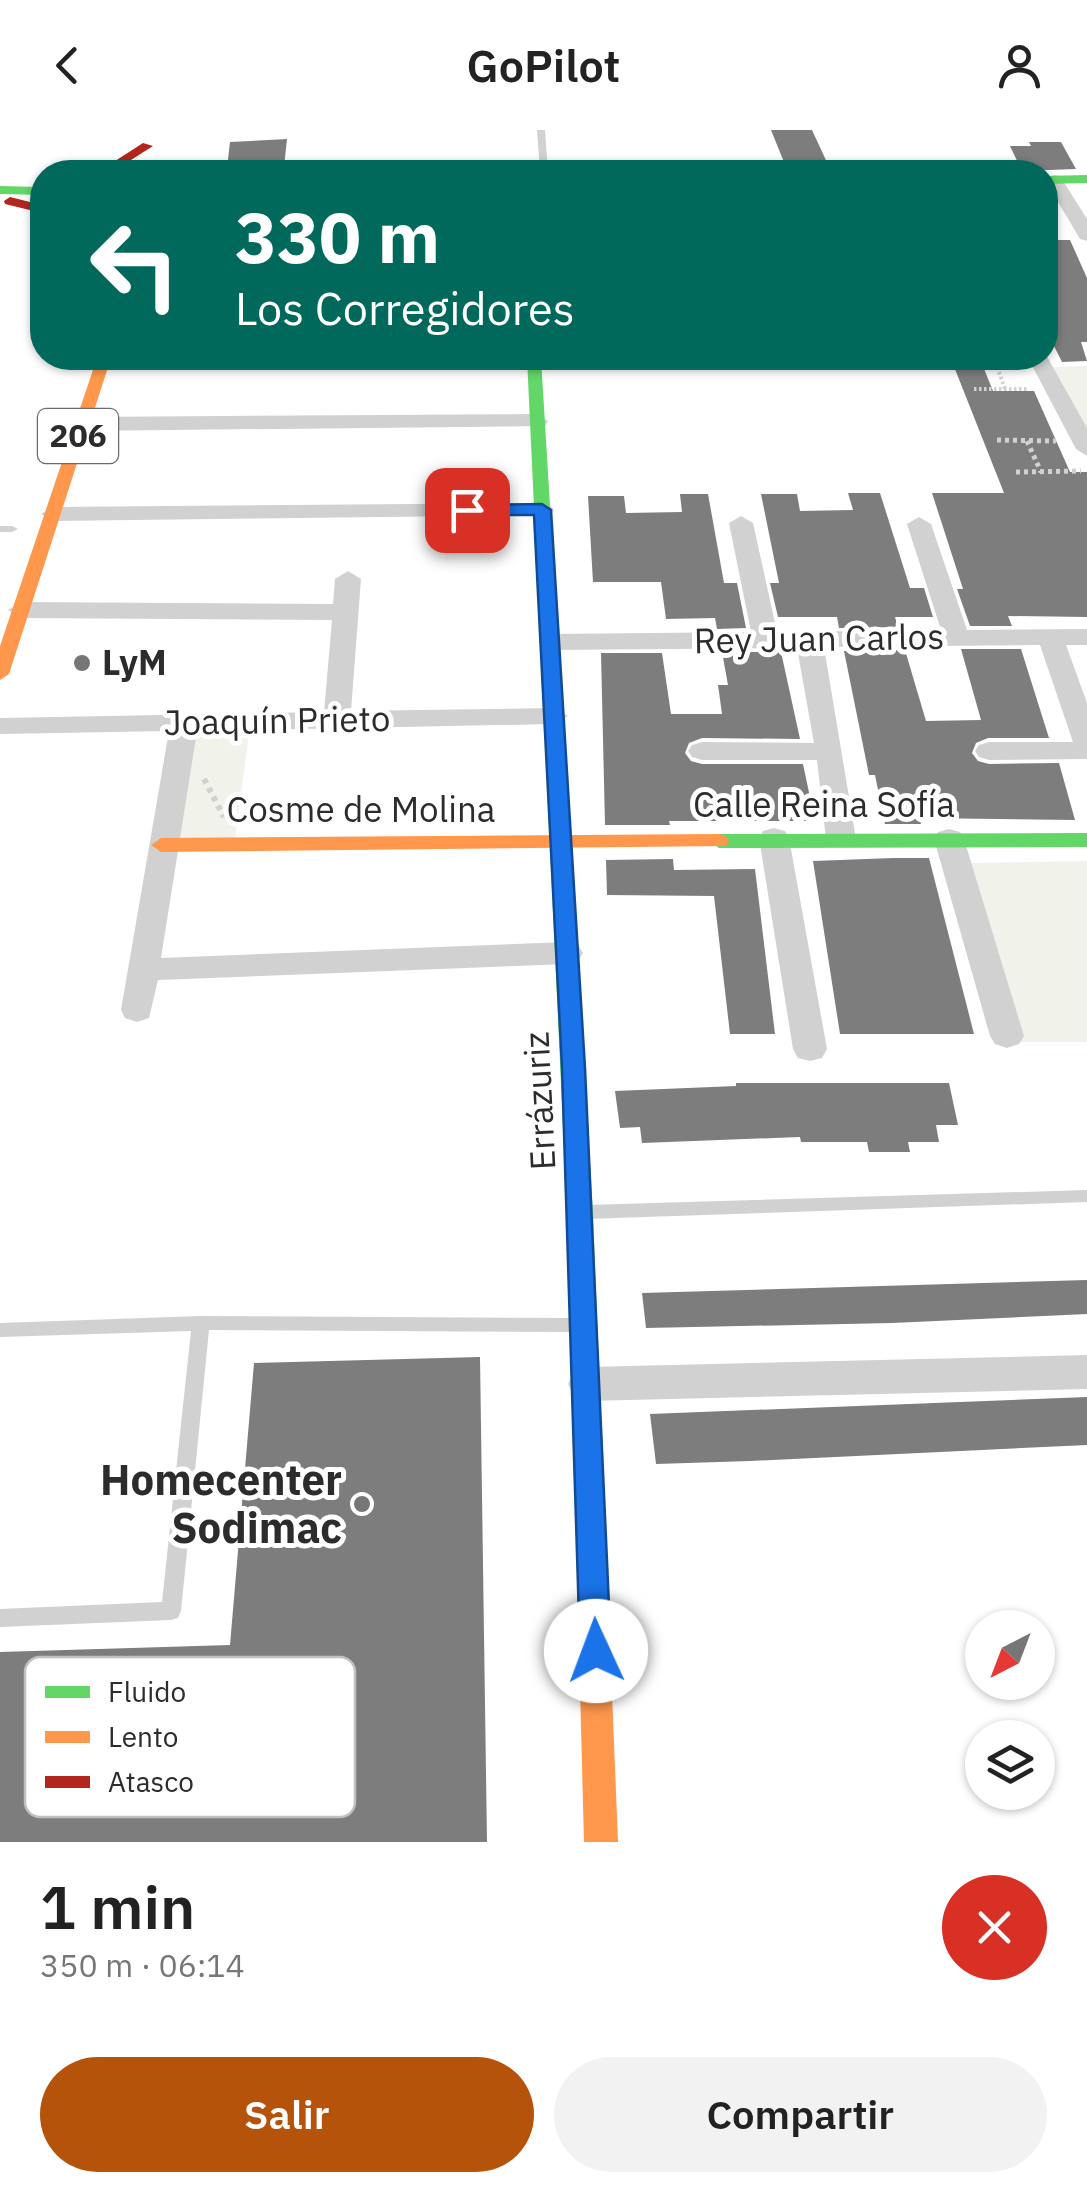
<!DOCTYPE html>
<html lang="es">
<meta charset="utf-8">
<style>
body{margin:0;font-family:"IBM Plex Sans",sans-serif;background:#f2f2f2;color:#222;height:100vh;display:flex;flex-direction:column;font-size:38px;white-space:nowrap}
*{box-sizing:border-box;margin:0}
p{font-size:32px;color:#767676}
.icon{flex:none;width:55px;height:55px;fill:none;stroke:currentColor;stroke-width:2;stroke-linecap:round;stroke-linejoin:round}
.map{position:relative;height:1712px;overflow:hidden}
.sheet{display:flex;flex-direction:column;background:#fff;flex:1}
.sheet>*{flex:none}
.top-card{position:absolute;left:30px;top:30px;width:1028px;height:210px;border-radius:40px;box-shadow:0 2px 8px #0004;background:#00695c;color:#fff;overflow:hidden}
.needle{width:65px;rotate:222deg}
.fabs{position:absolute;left:965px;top:1480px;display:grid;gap:20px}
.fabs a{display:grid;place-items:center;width:90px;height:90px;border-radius:50%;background:#fff;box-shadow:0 2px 8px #0004;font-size:50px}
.pin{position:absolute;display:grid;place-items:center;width:85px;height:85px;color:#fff;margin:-42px;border-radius:20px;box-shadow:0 5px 15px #0006}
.me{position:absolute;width:110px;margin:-55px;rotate:358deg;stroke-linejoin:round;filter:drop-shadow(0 0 8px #0008)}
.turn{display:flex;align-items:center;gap:35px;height:210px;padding:0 40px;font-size:45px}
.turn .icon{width:130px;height:130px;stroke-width:2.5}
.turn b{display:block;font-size:70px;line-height:85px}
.round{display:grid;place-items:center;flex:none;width:105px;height:105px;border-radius:52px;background:#f2f2f2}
.head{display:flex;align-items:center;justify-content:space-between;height:170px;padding:0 40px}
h1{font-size:60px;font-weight:600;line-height:75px}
.button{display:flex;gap:20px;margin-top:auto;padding:20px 40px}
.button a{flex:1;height:115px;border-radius:60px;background:#b45309;color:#fff;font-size:40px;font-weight:600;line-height:115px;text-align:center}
.button a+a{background:#f2f2f2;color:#222}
header{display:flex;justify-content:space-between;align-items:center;height:130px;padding:0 40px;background:#fff;font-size:45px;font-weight:600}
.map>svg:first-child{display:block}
.green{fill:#f1f3ea}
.building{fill:#7d7d7d}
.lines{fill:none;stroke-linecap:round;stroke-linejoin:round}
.path-far2{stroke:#d1d1d1;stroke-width:4;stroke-dasharray:2.5 2.5;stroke-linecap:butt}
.path-far1{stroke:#d1d1d1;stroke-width:5;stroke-dasharray:4 4;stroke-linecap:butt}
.path{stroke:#d1d1d1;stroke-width:6;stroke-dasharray:5 5;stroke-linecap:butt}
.lane{fill:#d1d1d1;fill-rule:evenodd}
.street{fill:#d1d1d1;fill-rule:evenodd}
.fast{fill:#63d668;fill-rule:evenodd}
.slow{fill:#ff974d;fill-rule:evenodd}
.jam{fill:#b3261e;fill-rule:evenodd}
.route{fill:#1a73e8;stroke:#114b97;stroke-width:2.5}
.poi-dot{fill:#767676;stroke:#fff;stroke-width:4}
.labels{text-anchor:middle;stroke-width:10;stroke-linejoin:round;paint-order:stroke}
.shield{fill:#fff;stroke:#6b6b6b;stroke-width:2.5}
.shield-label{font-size:32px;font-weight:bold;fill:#2c2c2c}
.street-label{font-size:35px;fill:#2c2c2c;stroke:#fff}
.poi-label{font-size:35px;font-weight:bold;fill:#2c2c2c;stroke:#fff;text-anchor:start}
.near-poi-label{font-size:42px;font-weight:bold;fill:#2c2c2c;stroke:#fff;text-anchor:end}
.key{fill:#fff;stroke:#c0c0c0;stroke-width:2.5}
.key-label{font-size:28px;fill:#2c2c2c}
</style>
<header><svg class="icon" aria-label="back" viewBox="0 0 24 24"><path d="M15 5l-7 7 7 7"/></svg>GoPilot<svg class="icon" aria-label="person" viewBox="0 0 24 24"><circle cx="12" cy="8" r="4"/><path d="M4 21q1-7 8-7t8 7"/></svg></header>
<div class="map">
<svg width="1087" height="1712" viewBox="0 0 1087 1712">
<rect width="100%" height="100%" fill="#fff"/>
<path class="green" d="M1087 236V313L1051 237Z
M249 605 235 708H169L191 606Z
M1087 731V912H1020L971 733Z"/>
<path class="building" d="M771 0H812L831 41 788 42Z
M287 9 284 37 227 38 230 12Z
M1029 12H1061L1076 39 1022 41 1010 16H1031Z
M1045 110H1070L1087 148V212H1081L1087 231 1062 232 1045 198H1054L1045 183Z
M951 229H980L993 261H1034L1070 342H1087V487L1008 486 1012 496H970L957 459H963L932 363H1004Z
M848 363H880L910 458H924L933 487H895L898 497 839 498 837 487H778L770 453H779L761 364H797L800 381 853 380Z
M680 364H708L724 453H737L746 498 717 499 715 488 666 489 661 452H593L588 366H624L626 383 682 382Z
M961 519H1021L1049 608H988L976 613 972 623 978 631 989 634 1059 633 1075 690 919 688 921 694H885L875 645H869L844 521 905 520 926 591 981 590Z
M722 522H781L800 609 702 608 689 613 685 623 691 631 702 634H803L815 691H669L670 695H605L601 523H662L671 584H722L718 555H728Z
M893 728H929L974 904H840L813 731Z
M673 729 674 740 755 739 775 904H730L714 766 607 765 606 730Z
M736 953H949L958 995H936L939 1012H908L910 1022H869L867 1012H801L800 1007 642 1013 640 997 620 998 615 961 736 956Z
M1087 1150V1184L892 1193 646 1198 642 1163Z
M480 1227 487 1712H0V1522L230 1515 254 1233Z
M1087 1267V1315L750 1331 656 1334 650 1284Z"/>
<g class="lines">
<path class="path-far2" d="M994 228 1005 259
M974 259H1028"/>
<path class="path-far1" d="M997 310 1056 311
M1027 311 1041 342
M1016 342 1081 341"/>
<path class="path" d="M204 649 224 687"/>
<path class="lane" d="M537 0H545L548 42H540Z
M0 396H12L18 399 12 402H0Z
M1087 1060V1072L586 1089 580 1087 578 1082 580 1077 586 1075Z
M201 1186 576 1188 582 1190 585 1195 582 1200 576 1202 209 1200 181 1481 178 1488 171 1490 0 1497V1479L162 1472 191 1201 0 1207V1193Z"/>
<path class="street" d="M1054 45 1060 46 1087 89V111L1080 109 1045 50Z
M1045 223 1087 298V326L1076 319 1028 228H1045Z
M537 284 548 291 545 296 82 301 71 294 82 287Z
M542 373 550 375 554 380 550 385 53 391 41 384 53 377Z
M741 386 753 393 777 502 941 500 907 394 919 387 931 394 967 500 1087 499V515H1066L1087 573V629L989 630 979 627 975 621 979 615 989 612H1073L1040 515 824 517 856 709 852 716H830L826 709 817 630H702L692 627 688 621 692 615 702 612 814 613 797 518 551 520 538 512 551 504 751 502 729 393Z
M348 441 361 449 351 581 554 578 568 586 554 594 197 601 161 828 567 812 578 815 583 823 578 831 567 834 158 850 149 888 137 892 125 888 121 880 169 601 0 604V588L324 582 332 490 21 488 8 480 21 472 333 474 335 449Z
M774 698 785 701 789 708 827 919 822 928 810 931 798 928 793 919 759 708 763 701Z
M949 699 960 702 964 709 1024 906 1019 914 1007 918 995 914 990 906 934 709 938 702Z
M1087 1225V1259L588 1271 574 1266 568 1254 574 1242 588 1237Z"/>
<path class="fast" d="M1087 45V53L1045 54V46Z
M0 56 42 57V65L0 64Z
M527 228H541L593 1082 601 1292 597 1301 587 1304 577 1301 573 1292 567 1082Z
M1087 703V717L719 718 709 711 719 704Z"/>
<path class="slow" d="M97 228H111L9 544 0 550V516Z
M719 704 726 706 729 711 726 716 161 722 151 715 161 708Z
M587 1280 597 1283 601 1292 618 1712H584L573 1292 577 1283Z"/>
<path class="jam" d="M143 13 153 16 112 42H98Z
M10 67 42 75V83L5 74 4 71Z"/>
</g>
<path class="route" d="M542 374 551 380 585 938 611 1521 606 1531 596 1536 585 1531 580 1521 562 938 534 385H467L459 380 467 375Z"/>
<g class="poi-dot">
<circle cx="82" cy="533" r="10"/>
<circle cx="362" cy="1374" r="10"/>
</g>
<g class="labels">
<rect class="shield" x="38" y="279" width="80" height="54" rx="8"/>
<g class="shield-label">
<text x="78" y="317">206</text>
</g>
<g class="street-label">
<text transform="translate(819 509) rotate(-1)" y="12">Rey Juan Carlos</text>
<text transform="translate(277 591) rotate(-1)" y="12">Joaquín Prieto</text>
<text x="824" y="687">Calle Reina Sofía</text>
<text x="361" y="692">Cosme de Molina</text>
<text transform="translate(540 971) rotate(-93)" y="12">Errázuriz</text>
</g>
<g class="poi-label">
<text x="102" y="545">LyM</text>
</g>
<g class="near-poi-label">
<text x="342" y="1365">Homecenter<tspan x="342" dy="48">Sodimac</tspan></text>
</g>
</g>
<rect x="25" y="1527" width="330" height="160" rx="15" class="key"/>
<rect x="45" y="1556" width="45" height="12" fill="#63d668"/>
<rect x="45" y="1601" width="45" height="12" fill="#ff974d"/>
<rect x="45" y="1646" width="45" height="12" fill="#b3261e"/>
<g class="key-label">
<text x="108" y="1572">Fluido</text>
<text x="108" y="1617">Lento</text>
<text x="108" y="1662">Atasco</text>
</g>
</svg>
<div class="fabs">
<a><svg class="needle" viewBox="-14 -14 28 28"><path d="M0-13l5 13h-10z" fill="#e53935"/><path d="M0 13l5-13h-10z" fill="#767676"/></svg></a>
<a><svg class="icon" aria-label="layers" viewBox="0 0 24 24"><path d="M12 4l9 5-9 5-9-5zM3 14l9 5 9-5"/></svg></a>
</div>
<div class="pin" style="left:467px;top:380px;background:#d93025"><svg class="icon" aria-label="arrive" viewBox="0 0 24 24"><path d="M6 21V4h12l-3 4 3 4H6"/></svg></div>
<svg class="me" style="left:596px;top:1521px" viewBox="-20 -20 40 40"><circle r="19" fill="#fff"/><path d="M0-13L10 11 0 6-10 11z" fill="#1a73e8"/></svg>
<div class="top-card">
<div class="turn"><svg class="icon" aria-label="left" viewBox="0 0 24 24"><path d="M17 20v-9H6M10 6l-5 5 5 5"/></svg><div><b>330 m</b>Los Corregidores</div></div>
</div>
</div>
<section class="sheet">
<div class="head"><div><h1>1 min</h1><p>350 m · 06:14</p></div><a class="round" style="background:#d93025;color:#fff"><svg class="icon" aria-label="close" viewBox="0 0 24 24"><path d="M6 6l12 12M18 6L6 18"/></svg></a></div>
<div class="button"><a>Salir</a><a>Compartir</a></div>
</section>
